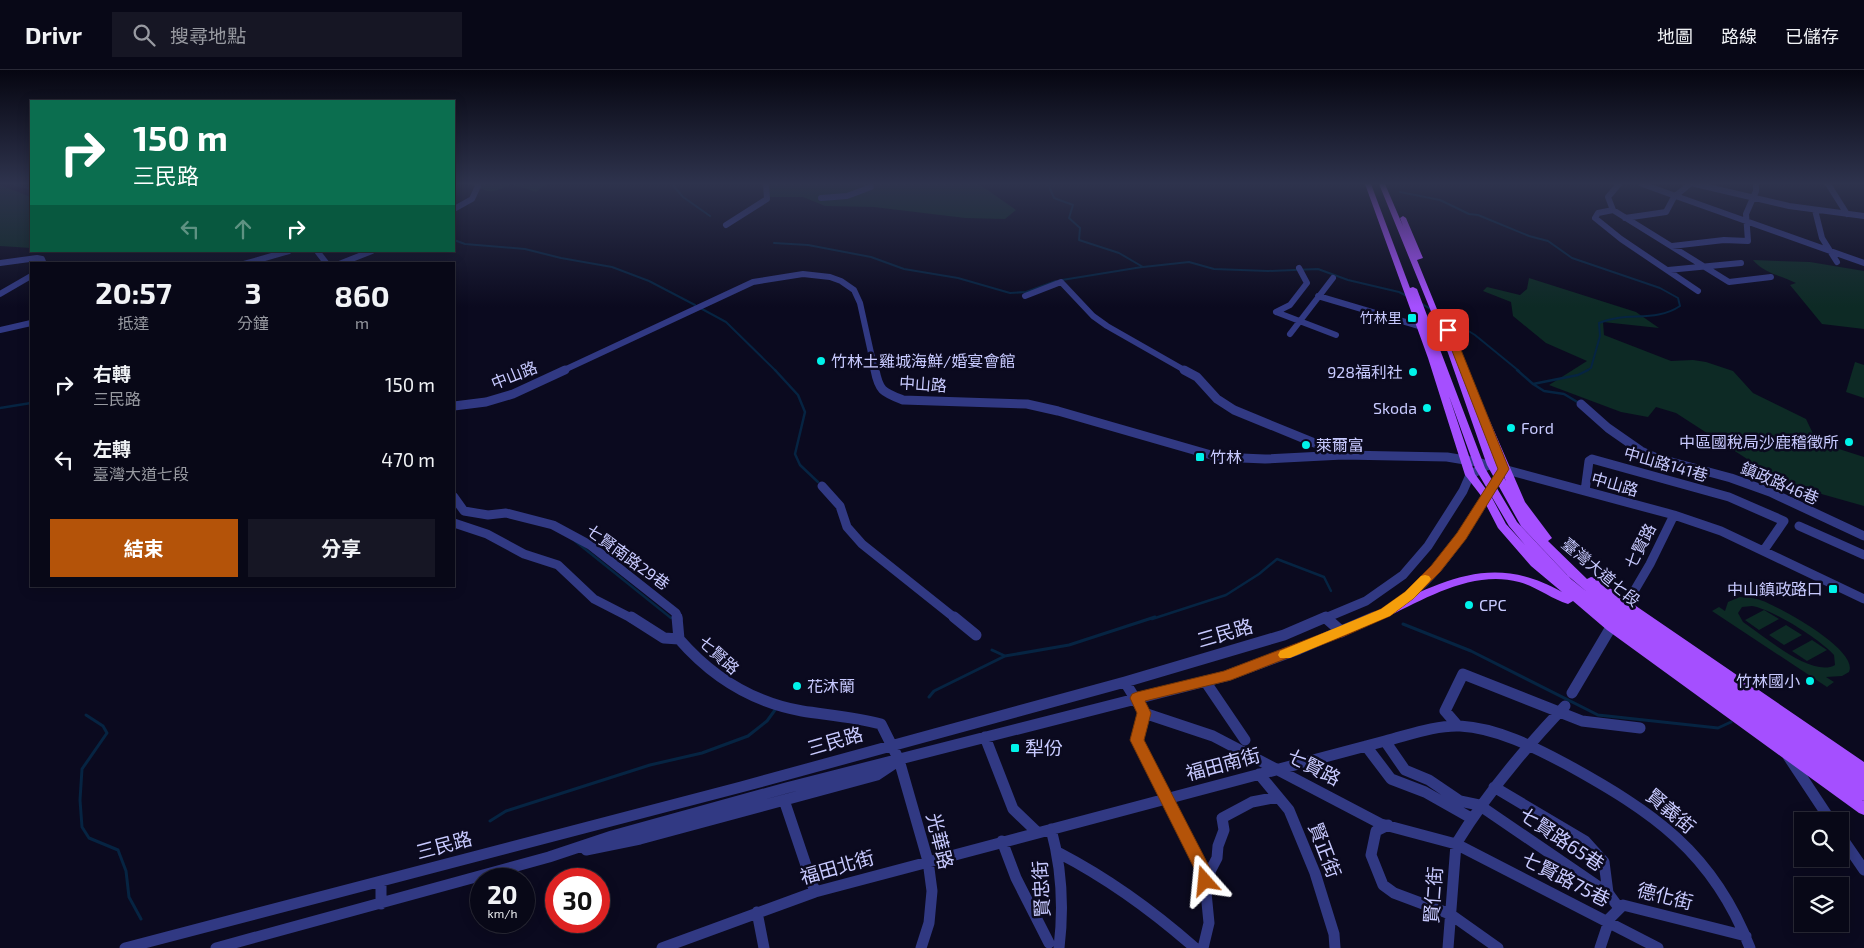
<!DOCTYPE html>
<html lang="zh-TW">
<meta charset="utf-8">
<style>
body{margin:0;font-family:"Exo 2","Noto Sans TC",sans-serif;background:#161624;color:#f1f3f6;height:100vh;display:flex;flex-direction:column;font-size:19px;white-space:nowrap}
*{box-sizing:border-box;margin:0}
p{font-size:16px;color:#989aa1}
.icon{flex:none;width:28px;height:28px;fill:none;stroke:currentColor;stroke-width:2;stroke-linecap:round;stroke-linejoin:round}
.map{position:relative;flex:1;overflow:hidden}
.drawer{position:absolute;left:30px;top:192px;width:425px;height:325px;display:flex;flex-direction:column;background:#080817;border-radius:0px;box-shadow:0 2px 12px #0003,0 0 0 1px #292936}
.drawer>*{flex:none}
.banner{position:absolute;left:30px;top:30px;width:425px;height:152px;border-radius:0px;box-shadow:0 2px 12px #0003,0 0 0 1px #292936;background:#0b6e4f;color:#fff;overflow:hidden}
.buttons{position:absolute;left:1794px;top:742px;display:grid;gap:10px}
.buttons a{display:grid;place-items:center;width:55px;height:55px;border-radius:0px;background:#080817;box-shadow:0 2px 12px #0003,0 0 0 1px #292936;font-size:25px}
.speed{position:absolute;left:470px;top:798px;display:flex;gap:10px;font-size:25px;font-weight:700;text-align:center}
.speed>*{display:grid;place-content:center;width:65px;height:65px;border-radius:50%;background:#080817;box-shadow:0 2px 12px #0003,0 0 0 1px #292936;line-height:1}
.speed small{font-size:12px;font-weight:400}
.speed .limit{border:8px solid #d22;background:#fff;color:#111}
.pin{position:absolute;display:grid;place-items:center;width:42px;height:42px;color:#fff;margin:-21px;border-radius:10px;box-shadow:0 2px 8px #0006}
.me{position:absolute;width:55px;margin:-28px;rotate:342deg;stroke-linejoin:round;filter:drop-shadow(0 0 4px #0008)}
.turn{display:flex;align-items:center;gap:18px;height:105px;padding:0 20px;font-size:22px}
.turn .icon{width:65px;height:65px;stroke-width:2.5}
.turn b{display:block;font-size:35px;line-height:42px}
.lanes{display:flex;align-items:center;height:48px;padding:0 20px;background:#0003;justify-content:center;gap:25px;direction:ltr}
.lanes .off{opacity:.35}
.eta{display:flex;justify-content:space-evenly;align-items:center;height:85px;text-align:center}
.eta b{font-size:30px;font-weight:700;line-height:35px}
.cta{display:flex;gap:10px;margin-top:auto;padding:10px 20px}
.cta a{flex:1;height:58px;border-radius:0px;background:#b45309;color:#fff;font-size:20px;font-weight:700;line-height:58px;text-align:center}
.cta a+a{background:#161624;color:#f1f3f6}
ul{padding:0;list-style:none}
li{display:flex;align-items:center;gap:15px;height:75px;padding:0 20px}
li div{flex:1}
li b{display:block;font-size:19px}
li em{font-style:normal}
header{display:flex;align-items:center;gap:30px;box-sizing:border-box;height:70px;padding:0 25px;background:#080817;border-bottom:1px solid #292936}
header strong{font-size:24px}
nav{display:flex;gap:28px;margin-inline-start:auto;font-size:18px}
.search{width:350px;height:45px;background:#161624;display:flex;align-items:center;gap:12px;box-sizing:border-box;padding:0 18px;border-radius:0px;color:#989aa1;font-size:19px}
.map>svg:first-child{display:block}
.green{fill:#0d2a25;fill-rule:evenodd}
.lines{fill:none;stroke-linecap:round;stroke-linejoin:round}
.stream-far2{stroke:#062442;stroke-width:2}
.stream-far1{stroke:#062442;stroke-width:2.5}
.stream{stroke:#062442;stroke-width:3}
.minor-far2{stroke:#313983;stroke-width:6}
.minor-far1{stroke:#313983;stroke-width:9}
.minor{stroke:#313983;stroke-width:11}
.major{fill:#a54fff;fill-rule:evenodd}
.route{fill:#b45309;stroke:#753606}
.slow{fill:#f59e0b}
.poi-dot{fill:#00f3ea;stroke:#0b0a1f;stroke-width:2}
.labels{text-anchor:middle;stroke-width:5;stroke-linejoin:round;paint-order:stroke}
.far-poi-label{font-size:14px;fill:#c8caff;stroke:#0b0a1f;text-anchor:end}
.poi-label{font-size:16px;fill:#c8caff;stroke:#0b0a1f;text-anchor:start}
.street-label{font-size:16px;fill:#c8caff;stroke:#0b0a1f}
.near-street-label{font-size:19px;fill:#c8caff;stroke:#0b0a1f}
.near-poi-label{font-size:19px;fill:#c8caff;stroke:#0b0a1f;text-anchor:start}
</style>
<header>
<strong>Drivr</strong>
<div class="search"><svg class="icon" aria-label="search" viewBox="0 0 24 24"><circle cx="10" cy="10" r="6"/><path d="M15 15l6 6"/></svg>搜尋地點</div>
<nav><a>地圖</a><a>路線</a><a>已儲存</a></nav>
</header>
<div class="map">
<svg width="1864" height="878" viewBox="0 0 1864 878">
<rect width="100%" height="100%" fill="#0b0a1f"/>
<path class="green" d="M463 114H546L536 122 511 114C485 129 486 116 463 114Z
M766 114H979L1016 140 1005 149 965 148 874 137 825 136 803 127H769Z
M0 115 31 127V178L0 176Z
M1753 190 1810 192 1864 201V259L1822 254 1790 215 1796 213C1780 205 1765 204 1753 190Z
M1529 208 1636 242 1659 258 1603 252 1604 265 1671 291 1693 290 1706 292 1733 301 1753 323 1806 349 1817 372 1864 387V436L1786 414 1676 343 1656 337 1648 347 1621 342 1549 315 1587 291 1546 273 1513 246 1511 232 1483 221 1487 217 1520 225 1527 219Z
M1855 292 1864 295V328L1846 322Z
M1740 527C1748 527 1755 528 1763 531 1781 538 1859 580 1849 602L1842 606 1826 607 1834 612 1827 617 1712 541 1719 537 1725 541 1728 532ZM1752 536C1772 539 1821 570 1834 585L1835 595C1813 608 1768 569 1750 557L1743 552 1738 543 1742 537Z
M1764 540 1779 549 1759 560 1745 550Z
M1786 555 1802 565 1784 575 1769 565Z
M1812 570 1827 580 1807 591 1792 581Z"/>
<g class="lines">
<path class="stream-far2" d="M13 114 31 119
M672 114 683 127 710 146
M1048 114 1054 128 1073 135 1069 148 1080 158 1079 170 1119 183 1143 197 1189 192 1214 199 1268 201 1318 199 1348 210 1399 222 1407 226
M1400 122 1440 130 1469 144 1478 145 1529 166 1548 171 1572 188 1660 218 1678 228 1680 236C1655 253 1626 241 1599 253L1600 266 1591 298 1586 301
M454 170 465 174 525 179 561 188 612 197 649 211 695 235
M774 173 808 175 871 187 904 199 958 208 1010 223 1026 222 1056 211
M1062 210 1142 197
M1420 233 1431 239
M702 239 726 252 776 301
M1436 241 1475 265 1519 301"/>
<path class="stream-far1" d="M775 300 798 325 805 342 795 384 800 395 818 412
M1517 300 1533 314
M1579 333 1564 324 1544 321 1533 314 1578 305 1588 300
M0 338 31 333
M575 471 671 548
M1152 549 1226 525 1259 504 1277 489 1324 507 1331 521"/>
<path class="stream" d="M1403 554 1471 581 1598 645 1718 658 1731 652
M992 580 1005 586 1069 575 1155 547
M929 627 934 621 1005 586
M86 645 103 656 107 663 82 699 80 730 82 757 89 768 118 780 126 801 129 827 141 849
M490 751 506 741 650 695 702 683 748 666 767 651 775 640"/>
<path class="minor-far2" d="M1619 114 1608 127 1613 140 1729 212 1771 207
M1642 114 1864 193
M1695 114 1789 136 1864 146
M1828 114 1847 144
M821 128 847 126 871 117
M454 139 472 129 478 116 477 114
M1613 140 1598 143 1595 148 1621 169 1698 221
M1815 140 1822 168 1837 192
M1625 148 1666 142 1674 127 1690 114
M726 155 767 129 766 114
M1672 176 1724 170 1748 171 1746 144 1756 121V114
M317 181 327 194
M0 193 37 188 42 189 44 194
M244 194 289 181
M339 194 372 181
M1668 200 1741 193
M0 224 31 206
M1025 226 1061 212 1093 246 1107 256 1186 301
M1318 226 1419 256
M1276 242 1336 265
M1276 242 1290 235 1307 213 1299 198
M0 260 31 253
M1290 264 1333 208
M562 301 753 212 803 204 830 207 841 211 854 220 860 233 875 301"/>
<path class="minor-far1" d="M875 300C879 321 883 322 903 330L1027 334 1058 341 1218 387 1265 389 1343 385 1447 387 1477 392 1674 445 1721 461 1864 529
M1184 300 1197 307 1217 329 1234 340 1339 383
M1581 334 1608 358 1641 381 1657 388 1731 408 1770 422 1864 466
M454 336 486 332 513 324 565 300
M822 416 840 436 847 457 862 474 956 549
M1585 421 1589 391 1592 389 1729 427 1784 451 1764 480
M454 427 464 441 488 445 506 443 553 455 590 475 676 543 678 549
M454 453 487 464 524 484 558 495 594 529 633 549
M1799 456 1864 485
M1623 540 1650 494 1674 445
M1323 549 1366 531 1403 505 1428 476 1463 421 1470 405 1486 396
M1371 549C1434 523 1468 456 1502 401"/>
<path class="minor" d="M631 547 664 568 679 569
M677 547 679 569
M954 547 976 565
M1326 548 1342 562
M679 569C712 607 751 632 802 641 828 645 855 647 881 654L899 690 928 791 932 821 929 853 921 878
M1205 611 1245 670
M1125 612 1144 643 1213 666 1381 754 1456 774C1487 723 1524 679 1565 636
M1572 623 1614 552
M1144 643 1137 670 1204 802 1209 853 1203 878
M1458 656 1445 641 1463 604 1582 651 1640 658
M985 667 1013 739 1037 762
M1385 671 1405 700 1429 710 1460 731 1479 735 1608 823 1619 838
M1366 676 1391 709 1425 722 1471 748
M1788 686 1831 751
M1259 704 1289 740 1315 803 1334 864 1335 878
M1494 717 1585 771 1604 792 1608 823
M784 730 815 822
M1388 755 1376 761 1371 785 1383 815 1394 823 1450 844 1498 878
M1051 759C1062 799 1064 837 1059 878
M1840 765 1864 800
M1002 771 1016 808 1049 873
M586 780 640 769 877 705 895 693
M1059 783C1109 809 1153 841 1195 878
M381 811V834
M1205 811 1217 788 1218 776 1224 760 1222 748 1252 732 1278 727
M757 842 764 878
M125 878 741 717 1125 612 1284 565 1326 547
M216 878 549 787 612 766 786 718 1226 606 1299 579 1374 547
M662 878 815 822 1385 671C1409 665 1435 655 1460 656 1497 658 1534 677 1566 694 1653 742 1713 782 1750 878
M1448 878 1456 774 1658 878
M1600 878 1610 848 1623 835 1746 866"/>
<path class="major" d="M1365 114H1371L1410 218 1413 217 1417 219 1485 398 1517 452 1567 505 1587 522 1571 509 1521 456 1487 395 1448 283 1379 114H1385L1403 156 1400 148 1403 146 1406 148 1423 188 1417 190 1465 308H1471L1472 310 1525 432 1552 468 1548 471 1587 509 1591 507 1595 508 1864 692V731L1862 730 1864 731V745L1859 743 1607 560 1573 531 1568 534C1551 529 1537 517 1519 512 1474 500 1428 527 1389 546H1381L1379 543 1381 540C1446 510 1493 483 1562 522L1531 496 1498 458 1482 427 1465 405 1428 288ZM1449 326 1475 398 1509 456 1525 475 1506 454 1491 426 1475 404ZM1481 350 1506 411 1497 395Z"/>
</g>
<linearGradient id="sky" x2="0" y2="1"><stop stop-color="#060611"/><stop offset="0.48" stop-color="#2e334d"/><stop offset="1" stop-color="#2e334d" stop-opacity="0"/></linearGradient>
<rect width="1864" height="237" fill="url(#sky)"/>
<path class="route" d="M1448 257 1453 260 1509 399 1466 469 1440 502 1414 528 1390 546 1347 565 1231 610 1145 631 1151 643 1144 670 1212 802 1213 811 1211 817 1205 819 1199 817 1196 802 1130 670 1137 643 1130 628 1132 624 1137 622 1224 601 1337 558 1381 539 1405 522 1431 496 1457 463 1498 399 1444 260Z"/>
<path class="slow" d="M1425 505 1429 506 1431 509 1429 512 1414 528 1390 546 1290 588H1280L1278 585 1280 581 1381 539 1405 522 1421 506Z"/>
<g class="poi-dot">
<rect x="1407" y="243" width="10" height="10" rx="2.5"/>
<circle cx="821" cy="291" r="5"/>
<circle cx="1413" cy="302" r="5"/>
<circle cx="1427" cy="338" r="5"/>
<circle cx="1511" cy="358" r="5"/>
<circle cx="1849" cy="372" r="5"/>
<circle cx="1306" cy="375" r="5"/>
<rect x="1195" y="382" width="10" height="10" rx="2.5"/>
<rect x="1828" y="514" width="10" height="10" rx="2.5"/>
<circle cx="1469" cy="535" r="5"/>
<circle cx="1810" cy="611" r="5"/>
<circle cx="797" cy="616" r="5"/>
<rect x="1010" y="673" width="10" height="10" rx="2.5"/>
</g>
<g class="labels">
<g class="far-poi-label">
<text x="1402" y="253">竹林里</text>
</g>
<g class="poi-label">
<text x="831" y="297">竹林土雞城海鮮/婚宴會館</text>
<text x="1403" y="308" text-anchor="end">928福利社</text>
<text x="1417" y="344" text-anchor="end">Skoda</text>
<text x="1521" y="364">Ford</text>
<text x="1839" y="378" text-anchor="end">中區國稅局沙鹿稽徵所</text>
<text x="1316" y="381">萊爾富</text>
<text x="1210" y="393">竹林</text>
<text x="1823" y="525" text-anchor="end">中山鎮政路口</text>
<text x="1479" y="541">CPC</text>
<text x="1800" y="617" text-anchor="end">竹林國小</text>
<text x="807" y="622">花沐蘭</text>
</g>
<g class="street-label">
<text transform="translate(514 305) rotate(-22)" y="6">中山路</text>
<text transform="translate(923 314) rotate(4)" y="6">中山路</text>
<text transform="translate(1666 394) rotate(16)" y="6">中山路141巷</text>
<text transform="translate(1780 413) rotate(23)" y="6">鎮政路46巷</text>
<text transform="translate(1615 414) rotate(16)" y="6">中山路</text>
<text transform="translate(1640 476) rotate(-63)" y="6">七賢路</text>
<text transform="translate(628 487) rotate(36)" y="6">七賢南路29巷</text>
<text transform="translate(1601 502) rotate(40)" y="6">臺灣大道七段</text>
<text transform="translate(719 585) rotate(42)" y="6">七賢路</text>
</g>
<g class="near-street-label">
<text transform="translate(1225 563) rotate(-16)" y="7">三民路</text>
<text transform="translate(835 671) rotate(-16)" y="7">三民路</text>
<text transform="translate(1223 694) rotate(-15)" y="7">福田南街</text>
<text transform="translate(1314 697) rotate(27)" y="7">七賢路</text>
<text transform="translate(1671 741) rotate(40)" y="7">賢義街</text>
<text transform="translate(1562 769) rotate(34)" y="7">七賢路65巷</text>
<text transform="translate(940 771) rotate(76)" y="7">光華路</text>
<text transform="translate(444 775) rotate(-15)" y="7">三民路</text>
<text transform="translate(1325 780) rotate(69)" y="7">賢正街</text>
<text transform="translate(837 797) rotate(-16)" y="7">福田北街</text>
<text transform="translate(1566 809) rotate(27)" y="7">七賢路75巷</text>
<text transform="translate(1041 819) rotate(-93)" y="7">賢忠街</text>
<text transform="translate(1433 825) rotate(-86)" y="7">賢仁街</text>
<text transform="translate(1665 826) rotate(14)" y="7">德化街</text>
</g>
<g class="near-poi-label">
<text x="1025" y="685">犁份</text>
</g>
</g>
</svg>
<div class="buttons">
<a><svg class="icon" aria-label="search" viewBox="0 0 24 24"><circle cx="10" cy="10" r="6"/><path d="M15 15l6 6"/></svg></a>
<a><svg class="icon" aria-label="layers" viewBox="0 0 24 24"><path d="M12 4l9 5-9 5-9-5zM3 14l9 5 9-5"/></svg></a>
</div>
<div class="speed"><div>20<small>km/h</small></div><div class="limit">30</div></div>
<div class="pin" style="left:1448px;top:260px;background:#d93025"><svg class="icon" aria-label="arrive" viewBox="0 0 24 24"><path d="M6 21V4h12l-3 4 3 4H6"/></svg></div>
<svg class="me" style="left:1205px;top:811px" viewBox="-20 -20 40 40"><path d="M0-17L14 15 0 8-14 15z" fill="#b45309" stroke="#fff" stroke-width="4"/></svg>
<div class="banner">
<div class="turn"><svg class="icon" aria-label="right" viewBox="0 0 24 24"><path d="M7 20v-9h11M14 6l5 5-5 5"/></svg><div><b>150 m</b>三民路</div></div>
<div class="lanes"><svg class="icon off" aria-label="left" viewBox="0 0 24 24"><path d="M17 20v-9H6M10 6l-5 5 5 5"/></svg><svg class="icon off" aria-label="ahead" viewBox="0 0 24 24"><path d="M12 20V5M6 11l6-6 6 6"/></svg><svg class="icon" aria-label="right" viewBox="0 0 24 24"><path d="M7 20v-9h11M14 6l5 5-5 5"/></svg></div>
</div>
<section class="drawer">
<div class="eta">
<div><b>20:57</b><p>抵達</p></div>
<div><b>3</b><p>分鐘</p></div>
<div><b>860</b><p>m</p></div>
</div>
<ul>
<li><svg class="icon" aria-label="right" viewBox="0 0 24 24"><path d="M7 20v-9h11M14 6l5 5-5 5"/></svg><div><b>右轉</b><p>三民路</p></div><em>150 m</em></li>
<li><svg class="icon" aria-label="left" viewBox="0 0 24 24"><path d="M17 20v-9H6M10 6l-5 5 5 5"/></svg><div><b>左轉</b><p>臺灣大道七段</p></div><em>470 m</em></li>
</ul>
<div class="cta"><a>結束</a><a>分享</a></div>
</section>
</div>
